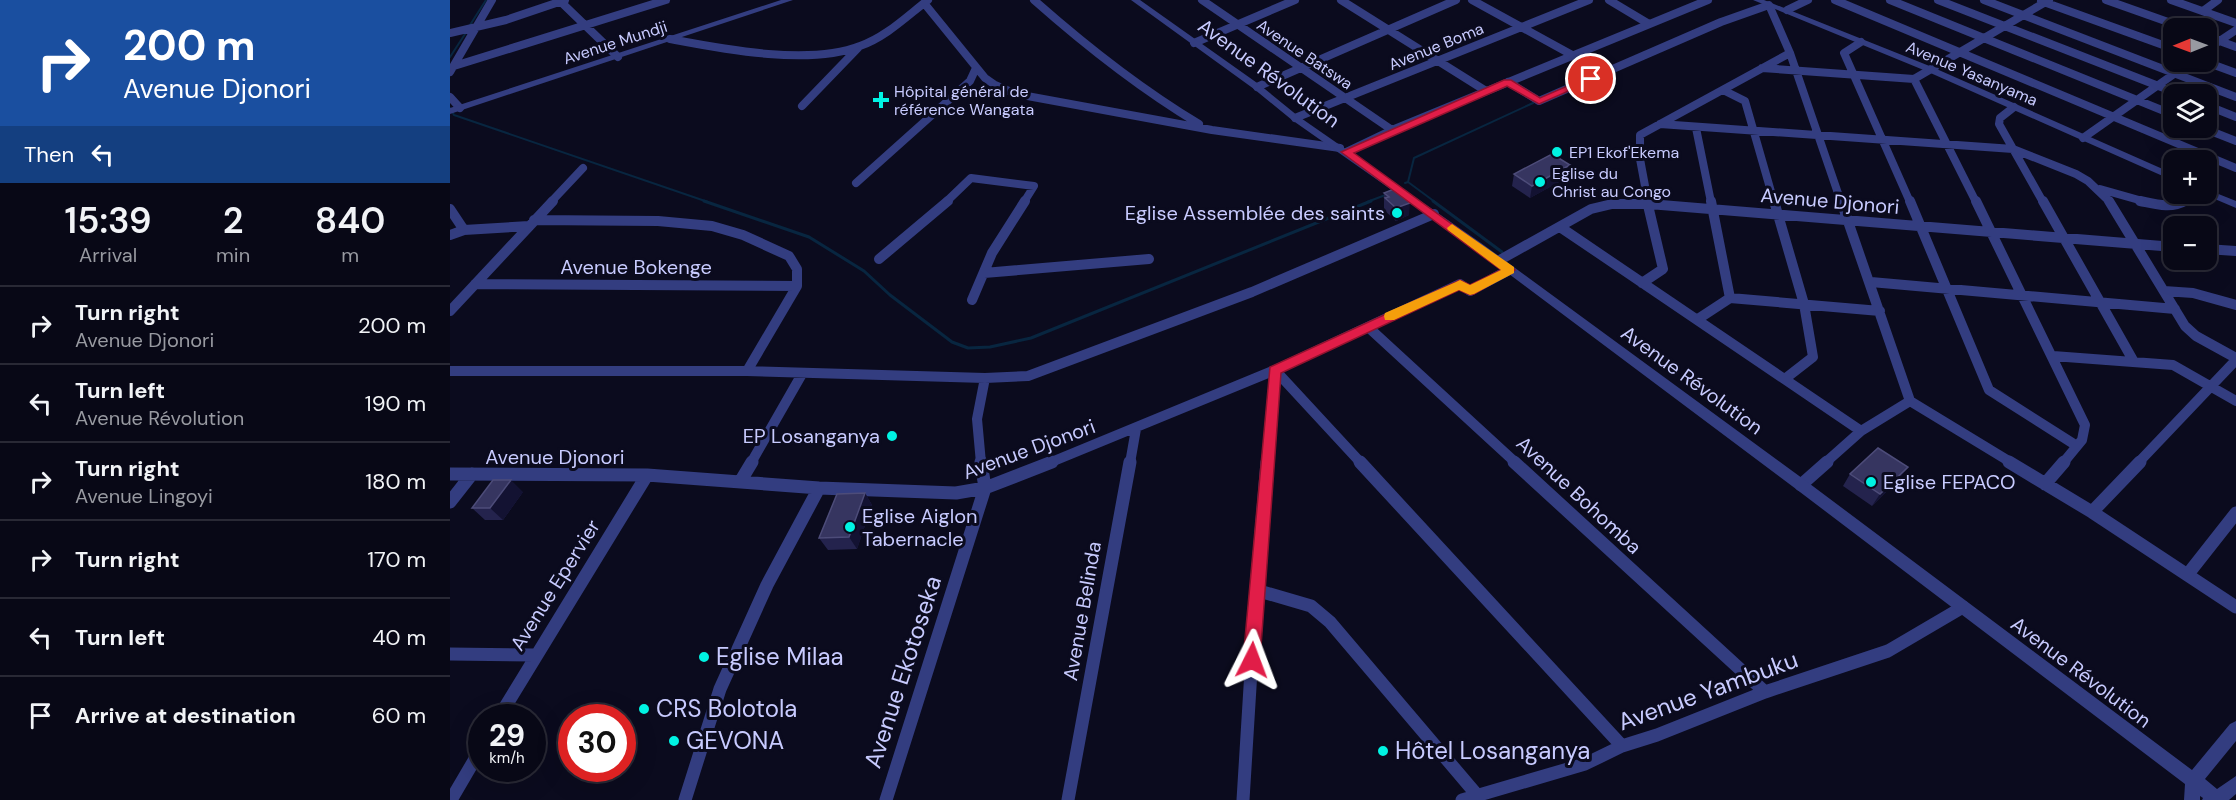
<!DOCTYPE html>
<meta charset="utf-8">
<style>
body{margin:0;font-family:"DM Sans",sans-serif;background:#11111f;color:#f1f3f6;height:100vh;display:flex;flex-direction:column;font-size:22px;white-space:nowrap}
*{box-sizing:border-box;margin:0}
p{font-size:20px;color:#989aa1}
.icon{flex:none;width:33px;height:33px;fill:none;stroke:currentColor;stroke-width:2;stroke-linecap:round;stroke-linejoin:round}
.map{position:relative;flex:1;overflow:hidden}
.side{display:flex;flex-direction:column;background:#080816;width:450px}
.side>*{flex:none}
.guide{background:#1a4fa0;color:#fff;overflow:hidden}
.needle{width:39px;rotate:269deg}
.buttons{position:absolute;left:1713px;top:18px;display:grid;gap:12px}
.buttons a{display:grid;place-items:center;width:54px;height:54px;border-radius:12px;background:#080816;box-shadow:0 6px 24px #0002,0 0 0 2px #292935;font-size:30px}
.speed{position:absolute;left:18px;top:704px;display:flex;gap:12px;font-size:30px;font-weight:700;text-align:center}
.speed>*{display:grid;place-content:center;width:78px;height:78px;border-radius:50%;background:#080816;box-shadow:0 6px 24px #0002,0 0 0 2px #292935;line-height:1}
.speed small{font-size:15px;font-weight:400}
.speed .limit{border:9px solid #d22;background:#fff;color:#111}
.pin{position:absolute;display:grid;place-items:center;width:51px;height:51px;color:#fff;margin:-26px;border:3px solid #fff;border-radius:50%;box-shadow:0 2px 6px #0007}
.me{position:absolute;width:66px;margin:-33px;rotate:3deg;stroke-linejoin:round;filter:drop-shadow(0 0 4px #0008)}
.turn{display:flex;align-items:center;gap:21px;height:126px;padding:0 24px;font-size:27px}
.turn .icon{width:78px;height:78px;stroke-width:2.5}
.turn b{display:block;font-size:42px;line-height:51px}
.then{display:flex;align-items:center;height:57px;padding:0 24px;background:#0003;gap:12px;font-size:22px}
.eta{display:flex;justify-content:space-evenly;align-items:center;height:102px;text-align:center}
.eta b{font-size:36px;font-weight:600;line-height:42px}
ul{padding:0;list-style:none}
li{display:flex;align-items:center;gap:18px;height:78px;padding:0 24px;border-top:2px solid #292935}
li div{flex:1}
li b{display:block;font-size:22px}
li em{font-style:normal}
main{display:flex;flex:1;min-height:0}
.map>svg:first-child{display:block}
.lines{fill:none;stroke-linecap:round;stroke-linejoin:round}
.stream-far1{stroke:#082640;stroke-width:2}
.stream{stroke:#082640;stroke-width:3}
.minor-far2{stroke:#333d80;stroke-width:8}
.minor-far1{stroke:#333d80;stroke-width:10}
.minor{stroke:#333d80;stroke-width:13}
.tertiary{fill:#333d80;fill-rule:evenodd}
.wall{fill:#24234d}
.shaded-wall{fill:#131232}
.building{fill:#363560;stroke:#4d4c79;stroke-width:1.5}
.route{fill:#e11d48;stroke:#92132f;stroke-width:1.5}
.slow{fill:#f59e0b}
.poi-dot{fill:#00f3e3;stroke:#0b0b1e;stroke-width:2}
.labels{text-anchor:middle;stroke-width:6;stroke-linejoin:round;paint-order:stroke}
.far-street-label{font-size:16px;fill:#c8cbff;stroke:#0b0b1e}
.far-poi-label{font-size:16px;fill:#c8cbff;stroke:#0b0b1e;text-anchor:start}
.street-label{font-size:20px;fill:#c8cbff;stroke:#0b0b1e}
.poi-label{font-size:20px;fill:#c8cbff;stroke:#0b0b1e;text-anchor:end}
.near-poi-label{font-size:24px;fill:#c8cbff;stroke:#0b0b1e;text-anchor:start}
.near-street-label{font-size:24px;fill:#c8cbff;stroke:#0b0b1e}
</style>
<main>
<section class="side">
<div class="guide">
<div class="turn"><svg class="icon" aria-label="right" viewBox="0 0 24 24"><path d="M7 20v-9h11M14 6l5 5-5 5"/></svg><div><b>200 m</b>Avenue Djonori</div></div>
<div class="then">Then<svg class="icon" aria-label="left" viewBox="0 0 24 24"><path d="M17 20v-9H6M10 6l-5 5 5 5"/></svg></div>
</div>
<div class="eta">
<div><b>15:39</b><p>Arrival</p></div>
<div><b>2</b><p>min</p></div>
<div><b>840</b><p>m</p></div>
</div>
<ul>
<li><svg class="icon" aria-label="right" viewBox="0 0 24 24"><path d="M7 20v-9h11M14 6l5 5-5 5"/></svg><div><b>Turn right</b><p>Avenue Djonori</p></div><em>200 m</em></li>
<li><svg class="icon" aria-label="left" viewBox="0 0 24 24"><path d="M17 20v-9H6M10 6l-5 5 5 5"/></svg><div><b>Turn left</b><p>Avenue Révolution</p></div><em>190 m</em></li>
<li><svg class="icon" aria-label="right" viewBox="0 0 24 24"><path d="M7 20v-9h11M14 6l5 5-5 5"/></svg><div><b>Turn right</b><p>Avenue Lingoyi</p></div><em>180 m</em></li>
<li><svg class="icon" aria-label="right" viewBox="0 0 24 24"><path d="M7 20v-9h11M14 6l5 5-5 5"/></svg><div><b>Turn right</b></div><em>170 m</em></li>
<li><svg class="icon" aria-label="left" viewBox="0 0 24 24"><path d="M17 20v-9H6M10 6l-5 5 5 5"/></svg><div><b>Turn left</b></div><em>40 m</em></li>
<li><svg class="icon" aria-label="arrive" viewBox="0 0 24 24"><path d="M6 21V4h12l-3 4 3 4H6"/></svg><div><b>Arrive at destination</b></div><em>60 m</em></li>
</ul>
</section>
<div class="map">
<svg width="1786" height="800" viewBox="0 0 1786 800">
<rect width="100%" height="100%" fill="#0b0b1e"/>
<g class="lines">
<path class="stream-far1" d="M20 25 36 0
M0 57 17 31
M0 108 4 115 258 202
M958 182 964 158 1083 103
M955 183 958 182 985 202
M917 202 938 194"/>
<path class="stream" d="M254 201 359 237 414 271 440 295 502 342 518 348 540 347 581 338 921 201
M983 201 1052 252"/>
<path class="minor-far2" d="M109 0 168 57
M584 0C636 46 689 88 749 124
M752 0 942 130
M891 0 1036 91
M1022 0 1124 56
M1159 0 1199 24
M1385 0 1786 168
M1440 0 1724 115
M1488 0 1729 94
M1534 0 1786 97
M1656 0 1735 28
M1721 0 1786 23
M1591 1 1724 49
M474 3 535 78 545 85 566 94 762 130 890 148
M1337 10 1358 0
M1753 11 1768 0
M0 33 56 20 115 0
M1756 36 1786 47
M220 39C273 49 359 66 410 46 436 37 457 16 478 0
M1411 42 1394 53 1460 202
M744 43 845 0
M1756 50 1786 30
M1756 62 1786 73
M4 66 216 0
M1312 68 1464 79
M0 72 42 0
M1058 82 1089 101 1271 22 1319 5 1340 53 1391 202
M807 87 1006 0
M1273 90 1295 101 1324 202
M0 97 10 108
M1756 105 1786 117
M352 106 408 48
M1564 107 1550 118 1549 124 1593 202
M845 118 1139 0
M1210 124 1563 149 1626 174 1638 181 1660 202
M1246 128 1261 202
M1753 128 1786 141
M1633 138 1741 62
M896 152 942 130 1258 0
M406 183 520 81 526 68
M1650 189 1696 202
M101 202 133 168
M496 202 521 178 584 186 574 202
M1198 202 1190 159V135L1340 53
M1526 202 1464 79 1599 0
M1733 202 1742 194"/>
<path class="minor-far1" d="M1324 201 1354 304 1363 357 1336 378
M1391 201 1460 401 1562 463
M1460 201 1539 390 1627 446
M1526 201 1635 425 1632 440 1613 463
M1593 201 1684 362
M1659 201 1735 326 1746 336 1786 358
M1690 201C1705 204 1721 209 1735 201
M0 209 14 230
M84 220 208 221 262 226 293 235 339 256 347 269V286L297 371
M1110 227 1411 431
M0 235 14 230 79 226
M1756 249 1786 251
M429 259 498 201
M1048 261 1141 209 1162 204H1199L1724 247
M534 273 699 259
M1421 282 1725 309
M1192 283 1213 269 1197 201
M25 284 347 286
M1714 291 1743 293 1786 305
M1280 298 1430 311
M522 300 542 253 575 201
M0 311 103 201
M1248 319 1280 298 1261 201
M918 327 1066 463
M1603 356 1723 365 1786 401
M825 370 911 463
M0 371H297L535 378 578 376 802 292 984 214
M301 463 352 374
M531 463 527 419 535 378
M599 463 825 370 1010 284 1020 291 1059 270
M680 463 686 429
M817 463 825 370
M1375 463 1411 431 1460 401
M1688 463 1786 360"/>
<path class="minor" d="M910 462 1172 746
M1064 462 1315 692
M1559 462 1642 512 1786 607
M0 474 197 475 369 488 506 493 535 488 602 462
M290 482 302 462
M1595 484 1614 462
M1351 485 1377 462
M0 502 22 474
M1642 512 1690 462
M1738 574 1786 513
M806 590 861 606 880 622 1027 795
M0 654 85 655
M49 717 197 475
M1 800 32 747
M235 800 270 689 317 585 369 488
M436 800 535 488 531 462
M618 800 680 462
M793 800 806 590 817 462
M1012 800 1135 764 1172 746 1207 735 1315 692 1438 651 1513 607"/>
<path class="tertiary" d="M331 0H343L0 114V108Z
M681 0H690L810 85 848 116 1031 243 1356 481 1742 770 1780 724 1786 721V741L1755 779 1767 789 1786 776V794L1779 800H1752L1753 798 1750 796V800H1734L1735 784 1346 489 1023 247 842 120 804 89Z
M1303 0H1314L1482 67 1724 174V181L1476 71Z
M1756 189 1786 201V208L1753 194H1756Z"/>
</g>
<path class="wall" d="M1064 174 1118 177 1080 198 1062 186Z
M934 193 959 215 946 221 934 210Z
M1400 474 1449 479 1422 506 1393 486Z
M73 492 53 520H35L22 508Z
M415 493 422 505 407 549 378 550 369 538Z"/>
<path class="shaded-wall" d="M1120 165 1118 177 1080 198 1082 186Z
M960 203 959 215 946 221V208Z
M1458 467 1449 479 1422 506 1430 494Z
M61 480 73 492 53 520 40 508Z
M415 493 422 505 407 549 399 537Z"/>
<path class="building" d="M1102 154 1120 165 1082 186 1064 174Z
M944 189 960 203 946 208 935 198 939 197 934 193Z
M1428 448 1458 467 1430 494 1400 474Z
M43 480H61L40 508H22Z
M415 493 399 537 369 538 387 494Z"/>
<path class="route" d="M1138 77 1146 79 1089 104 1057 86 904 153 1065 270 1024 294 1020 295 1009 290 831 373 810 660 808 666 802 668 796 666 793 660 820 367 1006 282 1010 280 1020 285 1051 270 891 152 1054 80H1061L1090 98Z"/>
<path class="slow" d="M1002 224 1064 267V273L1024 294 1020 295 1009 290 944 320H935L934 316 935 313 1006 282 1010 280 1020 285 1051 270 998 230 997 228Z"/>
<g class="poi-dot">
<path d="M428 91h6v6h6v6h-6v6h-6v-6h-6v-6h6z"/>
<circle cx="1107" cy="152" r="6"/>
<circle cx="1090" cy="182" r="6"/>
<circle cx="947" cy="213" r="6"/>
<circle cx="442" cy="436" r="6"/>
<circle cx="1421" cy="482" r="6"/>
<circle cx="400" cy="527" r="6"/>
<circle cx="254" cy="657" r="6"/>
<circle cx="194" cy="709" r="6"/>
<circle cx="224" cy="741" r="6"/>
<circle cx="933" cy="751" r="6"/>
</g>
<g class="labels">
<g class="far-street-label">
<text transform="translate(165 42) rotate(-18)" y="6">Avenue Mundji</text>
<text transform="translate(986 46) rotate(-22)" y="6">Avenue Boma</text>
<text transform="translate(855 54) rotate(34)" y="6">Avenue Batswa</text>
<text transform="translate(1522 73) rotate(23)" y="6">Avenue Yasanyama</text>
</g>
<g class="far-poi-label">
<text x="444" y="97">Hôpital général de<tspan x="444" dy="18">référence Wangata</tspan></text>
<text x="1119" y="158">EP1 Ekof'Ekema</text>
<text x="1102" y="179">Eglise du<tspan x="1102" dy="18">Christ au Congo</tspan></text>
</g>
<g class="street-label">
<text transform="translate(819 73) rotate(36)" y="7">Avenue Révolution</text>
<text transform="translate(1380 201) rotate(5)" y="7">Avenue Djonori</text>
<text x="186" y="274">Avenue Bokenge</text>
<text transform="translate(1242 380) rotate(36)" y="7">Avenue Révolution</text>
<text transform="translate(579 449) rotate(-20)" y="7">Avenue Djonori</text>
<text x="105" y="464">Avenue Djonori</text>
<text transform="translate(1129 495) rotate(43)" y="7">Avenue Bohomba</text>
<text transform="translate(105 585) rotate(-58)" y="7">Avenue Epervier</text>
<text transform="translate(632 611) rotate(-80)" y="7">Avenue Belinda</text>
<text transform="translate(1631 672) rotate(37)" y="7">Avenue Révolution</text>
</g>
<g class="poi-label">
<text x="935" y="220">Eglise Assemblée des saints</text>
<text x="430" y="443">EP Losanganya</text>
<text x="1433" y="489" text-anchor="start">Eglise FEPACO</text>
<text x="412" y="523" text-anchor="start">Eglise Aiglon<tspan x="412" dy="23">Tabernacle</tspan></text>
</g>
<g class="near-poi-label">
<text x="266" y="665">Eglise Milaa</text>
<text x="206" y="717">CRS Bolotola</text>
<text x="236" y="749">GEVONA</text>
<text x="945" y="759">Hôtel Losanganya</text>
</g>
<g class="near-street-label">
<text transform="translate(453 672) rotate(-72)" y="8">Avenue Ekotoseka</text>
<text transform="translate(1258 691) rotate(-20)" y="8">Avenue Yambuku</text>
</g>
</g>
</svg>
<div class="buttons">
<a><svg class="needle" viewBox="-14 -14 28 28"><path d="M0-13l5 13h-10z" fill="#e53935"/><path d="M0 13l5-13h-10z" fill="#989aa1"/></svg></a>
<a><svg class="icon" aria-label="layers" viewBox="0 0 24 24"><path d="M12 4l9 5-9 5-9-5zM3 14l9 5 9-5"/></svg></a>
<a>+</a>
<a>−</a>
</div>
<div class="speed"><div>29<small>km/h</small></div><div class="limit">30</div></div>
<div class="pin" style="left:1141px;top:79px;background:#d93025"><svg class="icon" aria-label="arrive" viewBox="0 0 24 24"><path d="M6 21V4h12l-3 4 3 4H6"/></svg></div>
<svg class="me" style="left:802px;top:660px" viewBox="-20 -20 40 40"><path d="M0-17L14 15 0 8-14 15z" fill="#e11d48" stroke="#fff" stroke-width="4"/></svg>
</div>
</main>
